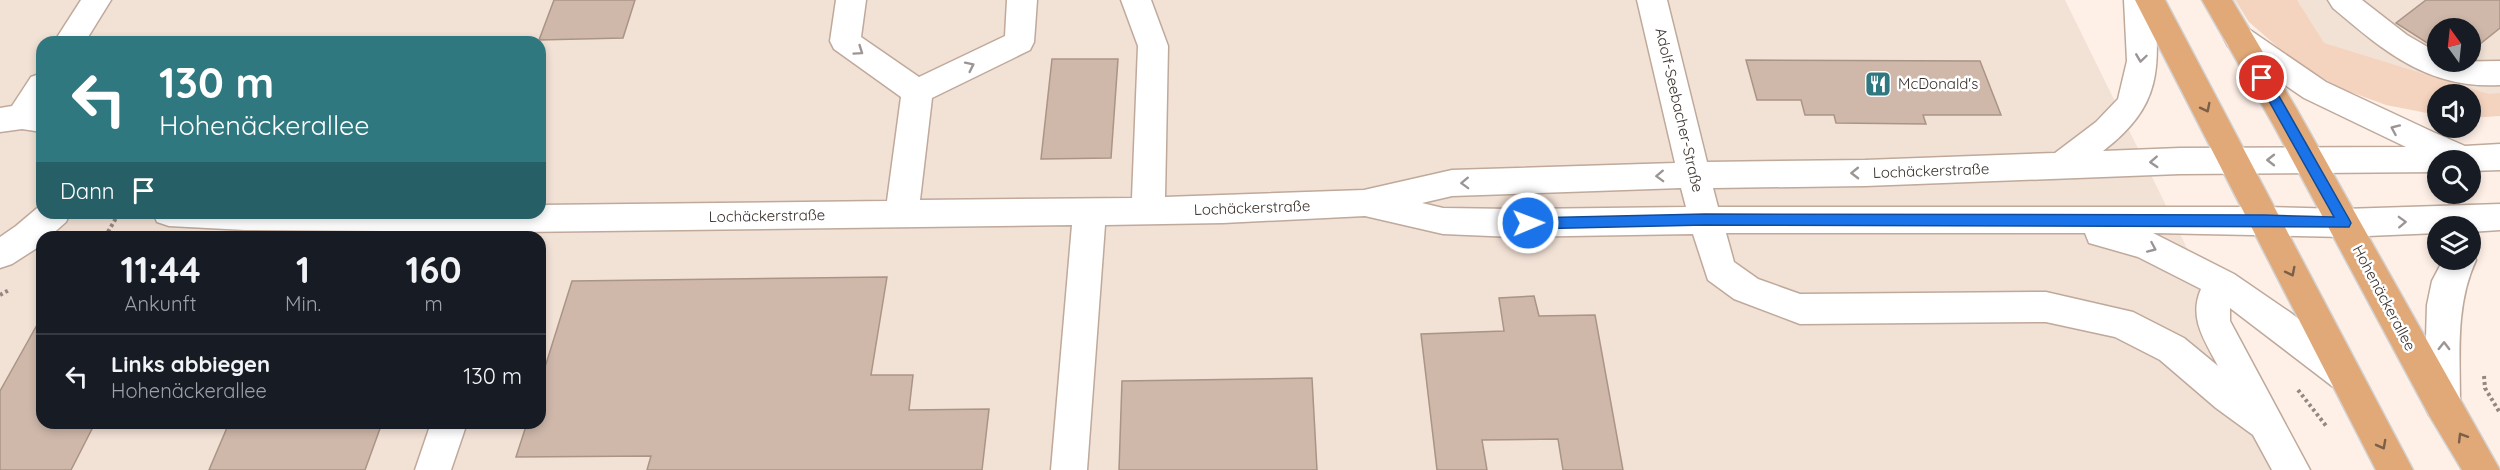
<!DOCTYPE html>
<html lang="de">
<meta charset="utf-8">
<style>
body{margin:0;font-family:Quicksand,sans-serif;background:#242831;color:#f1f3f6;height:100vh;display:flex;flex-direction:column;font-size:22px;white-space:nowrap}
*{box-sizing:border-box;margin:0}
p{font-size:20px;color:#9ea1a6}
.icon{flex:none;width:33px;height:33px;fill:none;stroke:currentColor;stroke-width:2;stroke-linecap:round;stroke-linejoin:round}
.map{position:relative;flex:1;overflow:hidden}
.side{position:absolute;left:36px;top:231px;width:510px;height:198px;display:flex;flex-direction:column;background:#171b24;border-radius:18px;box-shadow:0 3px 9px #0003}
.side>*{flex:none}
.top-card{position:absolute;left:36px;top:36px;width:510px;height:183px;border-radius:18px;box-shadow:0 3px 9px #0003;background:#307880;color:#fff;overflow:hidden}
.needle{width:39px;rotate:345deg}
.fabs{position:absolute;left:2427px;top:18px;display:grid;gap:12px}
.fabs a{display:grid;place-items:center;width:54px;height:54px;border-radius:50%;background:#171b24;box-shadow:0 3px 9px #0003;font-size:30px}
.pin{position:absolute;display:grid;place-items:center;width:51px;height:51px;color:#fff;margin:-26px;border:3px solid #fff;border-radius:50%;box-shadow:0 2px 6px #0007}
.me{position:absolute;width:66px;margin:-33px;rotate:89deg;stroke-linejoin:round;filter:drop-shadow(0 0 4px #0008)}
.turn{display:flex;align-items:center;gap:21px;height:126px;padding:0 24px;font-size:27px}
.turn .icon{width:78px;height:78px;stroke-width:2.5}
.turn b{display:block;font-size:42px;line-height:51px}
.then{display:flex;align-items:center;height:57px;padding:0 24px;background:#0003;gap:12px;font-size:22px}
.eta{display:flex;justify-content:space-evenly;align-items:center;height:102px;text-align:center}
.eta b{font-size:36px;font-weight:700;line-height:42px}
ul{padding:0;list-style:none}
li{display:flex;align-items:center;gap:18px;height:84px;padding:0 24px;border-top:2px solid #363941}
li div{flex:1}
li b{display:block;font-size:22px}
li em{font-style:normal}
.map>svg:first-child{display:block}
.built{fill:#f2e1d5;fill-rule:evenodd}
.green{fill:#f4d4bf}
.building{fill:#cfb8aa;stroke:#aa9486;stroke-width:1.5}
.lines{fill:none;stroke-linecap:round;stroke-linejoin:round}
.minor-casing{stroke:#bfa99b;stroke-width:3}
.major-casing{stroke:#d3d1d0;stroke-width:3}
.path{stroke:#938881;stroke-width:4;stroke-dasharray:3 3;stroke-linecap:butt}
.minor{fill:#fff;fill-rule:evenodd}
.major{fill:#e1a978;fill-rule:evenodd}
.oneway{stroke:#9b9694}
.oneway2{stroke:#7b5f49}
.route{fill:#1a73e8;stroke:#114b97;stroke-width:1.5}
.labels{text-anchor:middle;stroke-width:5;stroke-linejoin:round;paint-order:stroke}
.poi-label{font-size:15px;fill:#372e29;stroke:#fff;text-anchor:start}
.street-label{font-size:15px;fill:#372e29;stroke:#fff}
</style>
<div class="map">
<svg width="2500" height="470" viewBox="0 0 2500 470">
<rect width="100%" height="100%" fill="#fef0e7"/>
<path class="built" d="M0 0H2065L2296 470H0ZM42 42H540V213H42ZM42 237H540V423H42Z
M2234 0H2500V107L2470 94H2438L2249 22ZM2438 28H2470V62H2438Z"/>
<path class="green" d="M2236 0H2297L2324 43 2489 94 2500 93V116L2471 118 2470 94H2438L2437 115 2386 105 2337 87 2289 57 2249 22Z"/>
<path class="building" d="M554 0H635L623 38 539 40Z
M2426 0H2500V28L2470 52V28H2438V50L2396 23Z
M1052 59H1118L1111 158 1041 159Z
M1746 60 1980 61 2001 115H1923L1926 124 1836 123 1834 115H1805L1801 100H1757Z
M887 277 871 375H913L909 410 989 409 982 470H647L651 456 516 457 527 423H540V383L572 281Z
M1534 296 1539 316 1595 315 1623 470H1563L1558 439 1482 440 1487 470H1437L1421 334 1504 331 1499 298Z
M42 316V423H95L71 470H0V391Z
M1312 378 1317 470H1119L1122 381Z
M229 423H382L365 470H209Z"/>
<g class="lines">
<defs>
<path id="minor" d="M81 0H111L85 42H54Z
M836 0H866L861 37 919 77 1005 36 1007 0H1037L1034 42 1030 50 932 98 920 200 1132 198 1138 46 1121 0H1151L1168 46 1165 197 1364 190 1452 170 1675 163 1637 0H1667L1707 162 1865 160 2055 153 2096 122 2118 99 2127 61 2124 0H2154C2160 69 2162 106 2103 151L2180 148 2406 147 2304 98 2228 46 2224 38 2228 30 2239 27 2250 30 2326 82 2433 132 2465 146 2500 144V170L2470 171V160H2438V172L2180 174 1865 186 1713 188 1718 207H2264L2344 209 2500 204V230L2470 232V226H2438V233L2344 237 2153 233 2234 274 2291 313 2356 364 2362 375 2356 386 2344 391 2332 386 2230 308V321L2310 470H2272L2253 435 2216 408 2160 360 2115 337 2046 322 1800 324 1734 299 1708 280 1693 234 1514 237 1443 234 1365 216 1223 223 1105 225 1087 470H1051L1072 225 519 232 245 230 169 226 157 222 153 213H540V205L887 201 901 97 834 49 830 41ZM1681 188 1686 207 1514 209 1443 208 1422 203 1452 196ZM1726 233H2085L2089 243 2138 257 2201 289C2188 318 2205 341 2218 366L2184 338 2133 312 2046 292 1800 294 1758 279 1734 262Z
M2328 0H2362L2407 35 2438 53V62L2500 61V85C2428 89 2385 52 2333 8Z
M42 73V132L22 129 0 132V108L12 106 31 77Z
M42 204V213H70L66 222 49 237H42L40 246 12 264 0 268V237L16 226Z
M2470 250 2476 260C2455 305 2460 355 2460 404L2455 415 2442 420 2429 415 2424 404 2427 305 2432 281 2443 260H2470Z
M431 423H467L451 470H415Z"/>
<path id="major" d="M2135 0H2165L2413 470H2376Z
M2202 0H2232L2296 108 2500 470H2462L2429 415 2274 126Z"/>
</defs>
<use href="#minor" class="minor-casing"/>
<use href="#major" class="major-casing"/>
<path class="path" d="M105 237 119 213
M0 295 9 290
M2484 376 2485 388 2500 413
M2298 390 2327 427"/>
<use href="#minor" class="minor"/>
<use href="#major" class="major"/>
</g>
<defs><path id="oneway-chevron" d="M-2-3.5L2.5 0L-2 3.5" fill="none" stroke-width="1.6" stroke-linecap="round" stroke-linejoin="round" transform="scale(1.5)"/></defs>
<g class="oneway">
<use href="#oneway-chevron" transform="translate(859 51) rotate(35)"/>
<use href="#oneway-chevron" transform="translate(2141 58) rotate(98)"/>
<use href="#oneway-chevron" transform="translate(970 66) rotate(-26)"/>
<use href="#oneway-chevron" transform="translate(2395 129) rotate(-156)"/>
<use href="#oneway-chevron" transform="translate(2271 160) rotate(180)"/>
<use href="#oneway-chevron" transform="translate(2154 162) rotate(177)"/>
<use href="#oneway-chevron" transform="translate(1855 173) rotate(179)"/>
<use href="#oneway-chevron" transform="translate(1660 176) rotate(178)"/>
<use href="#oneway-chevron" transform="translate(1465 183) rotate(178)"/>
<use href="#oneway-chevron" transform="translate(2402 222) rotate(-2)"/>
<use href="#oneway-chevron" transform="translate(2152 248) rotate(24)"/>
<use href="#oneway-chevron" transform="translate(2444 346) rotate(-89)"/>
</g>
<g class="oneway2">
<use href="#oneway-chevron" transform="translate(2206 108) rotate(63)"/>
<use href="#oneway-chevron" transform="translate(2291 272) rotate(63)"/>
<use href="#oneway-chevron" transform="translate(2462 437) rotate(-121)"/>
<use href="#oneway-chevron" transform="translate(2382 445) rotate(62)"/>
</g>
<path class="route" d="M2262 73 2267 75 2349 219 2351 223 2349 227 1705 225 1528 229 1521 223 1528 218 1705 214 2264 215 2334 217 2256 78Z"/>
<defs>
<symbol id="restaurant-square" viewBox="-11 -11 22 22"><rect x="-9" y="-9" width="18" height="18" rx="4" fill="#307880" stroke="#fff"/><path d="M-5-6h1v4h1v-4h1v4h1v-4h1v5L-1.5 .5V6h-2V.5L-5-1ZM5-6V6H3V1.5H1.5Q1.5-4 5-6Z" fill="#fff"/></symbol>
</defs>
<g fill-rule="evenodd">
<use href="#restaurant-square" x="1863" y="69" width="30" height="30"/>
</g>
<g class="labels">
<g class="poi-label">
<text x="1898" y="89">McDonald's</text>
</g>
<g class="street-label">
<text transform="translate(1679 110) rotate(77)" y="5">Adolf-Seebacher-Straße</text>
<text transform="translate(1931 171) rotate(-2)" y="5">Lochäckerstraße</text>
<text transform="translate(1252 208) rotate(-2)" y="5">Lochäckerstraße</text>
<text transform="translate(767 216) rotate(-1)" y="5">Lochäckerstraße</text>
<text transform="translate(2384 298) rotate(62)" y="5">Hohenäckerallee</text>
</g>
</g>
</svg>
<div class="fabs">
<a><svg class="needle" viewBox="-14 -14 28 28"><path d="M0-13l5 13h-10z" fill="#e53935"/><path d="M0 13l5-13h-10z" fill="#9ea1a6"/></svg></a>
<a><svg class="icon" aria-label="sound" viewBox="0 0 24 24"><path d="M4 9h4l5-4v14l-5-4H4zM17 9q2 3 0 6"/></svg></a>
<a><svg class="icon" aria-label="search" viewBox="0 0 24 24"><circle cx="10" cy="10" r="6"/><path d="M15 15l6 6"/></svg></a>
<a><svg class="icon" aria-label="layers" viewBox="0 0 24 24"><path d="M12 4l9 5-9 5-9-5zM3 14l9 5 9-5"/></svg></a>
</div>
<div class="pin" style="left:2262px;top:78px;background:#d93025"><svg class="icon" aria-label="arrive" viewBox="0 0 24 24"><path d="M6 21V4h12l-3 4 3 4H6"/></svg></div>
<svg class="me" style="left:1528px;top:223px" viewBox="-20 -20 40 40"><circle r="17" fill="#1a73e8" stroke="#fff" stroke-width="3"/><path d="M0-11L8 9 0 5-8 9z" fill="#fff"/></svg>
<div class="top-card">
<div class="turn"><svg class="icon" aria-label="left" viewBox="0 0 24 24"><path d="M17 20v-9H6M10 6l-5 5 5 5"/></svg><div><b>130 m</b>Hohenäckerallee</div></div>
<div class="then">Dann<svg class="icon" aria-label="arrive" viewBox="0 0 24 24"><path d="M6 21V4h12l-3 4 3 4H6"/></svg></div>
</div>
<section class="side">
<div class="eta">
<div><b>11:44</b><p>Ankunft</p></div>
<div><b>1</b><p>Min.</p></div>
<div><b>160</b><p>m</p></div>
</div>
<ul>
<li><svg class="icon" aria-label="left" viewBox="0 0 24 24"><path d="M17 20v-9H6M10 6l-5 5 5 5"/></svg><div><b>Links abbiegen</b><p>Hohenäckerallee</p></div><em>130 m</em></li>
</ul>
</section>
</div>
